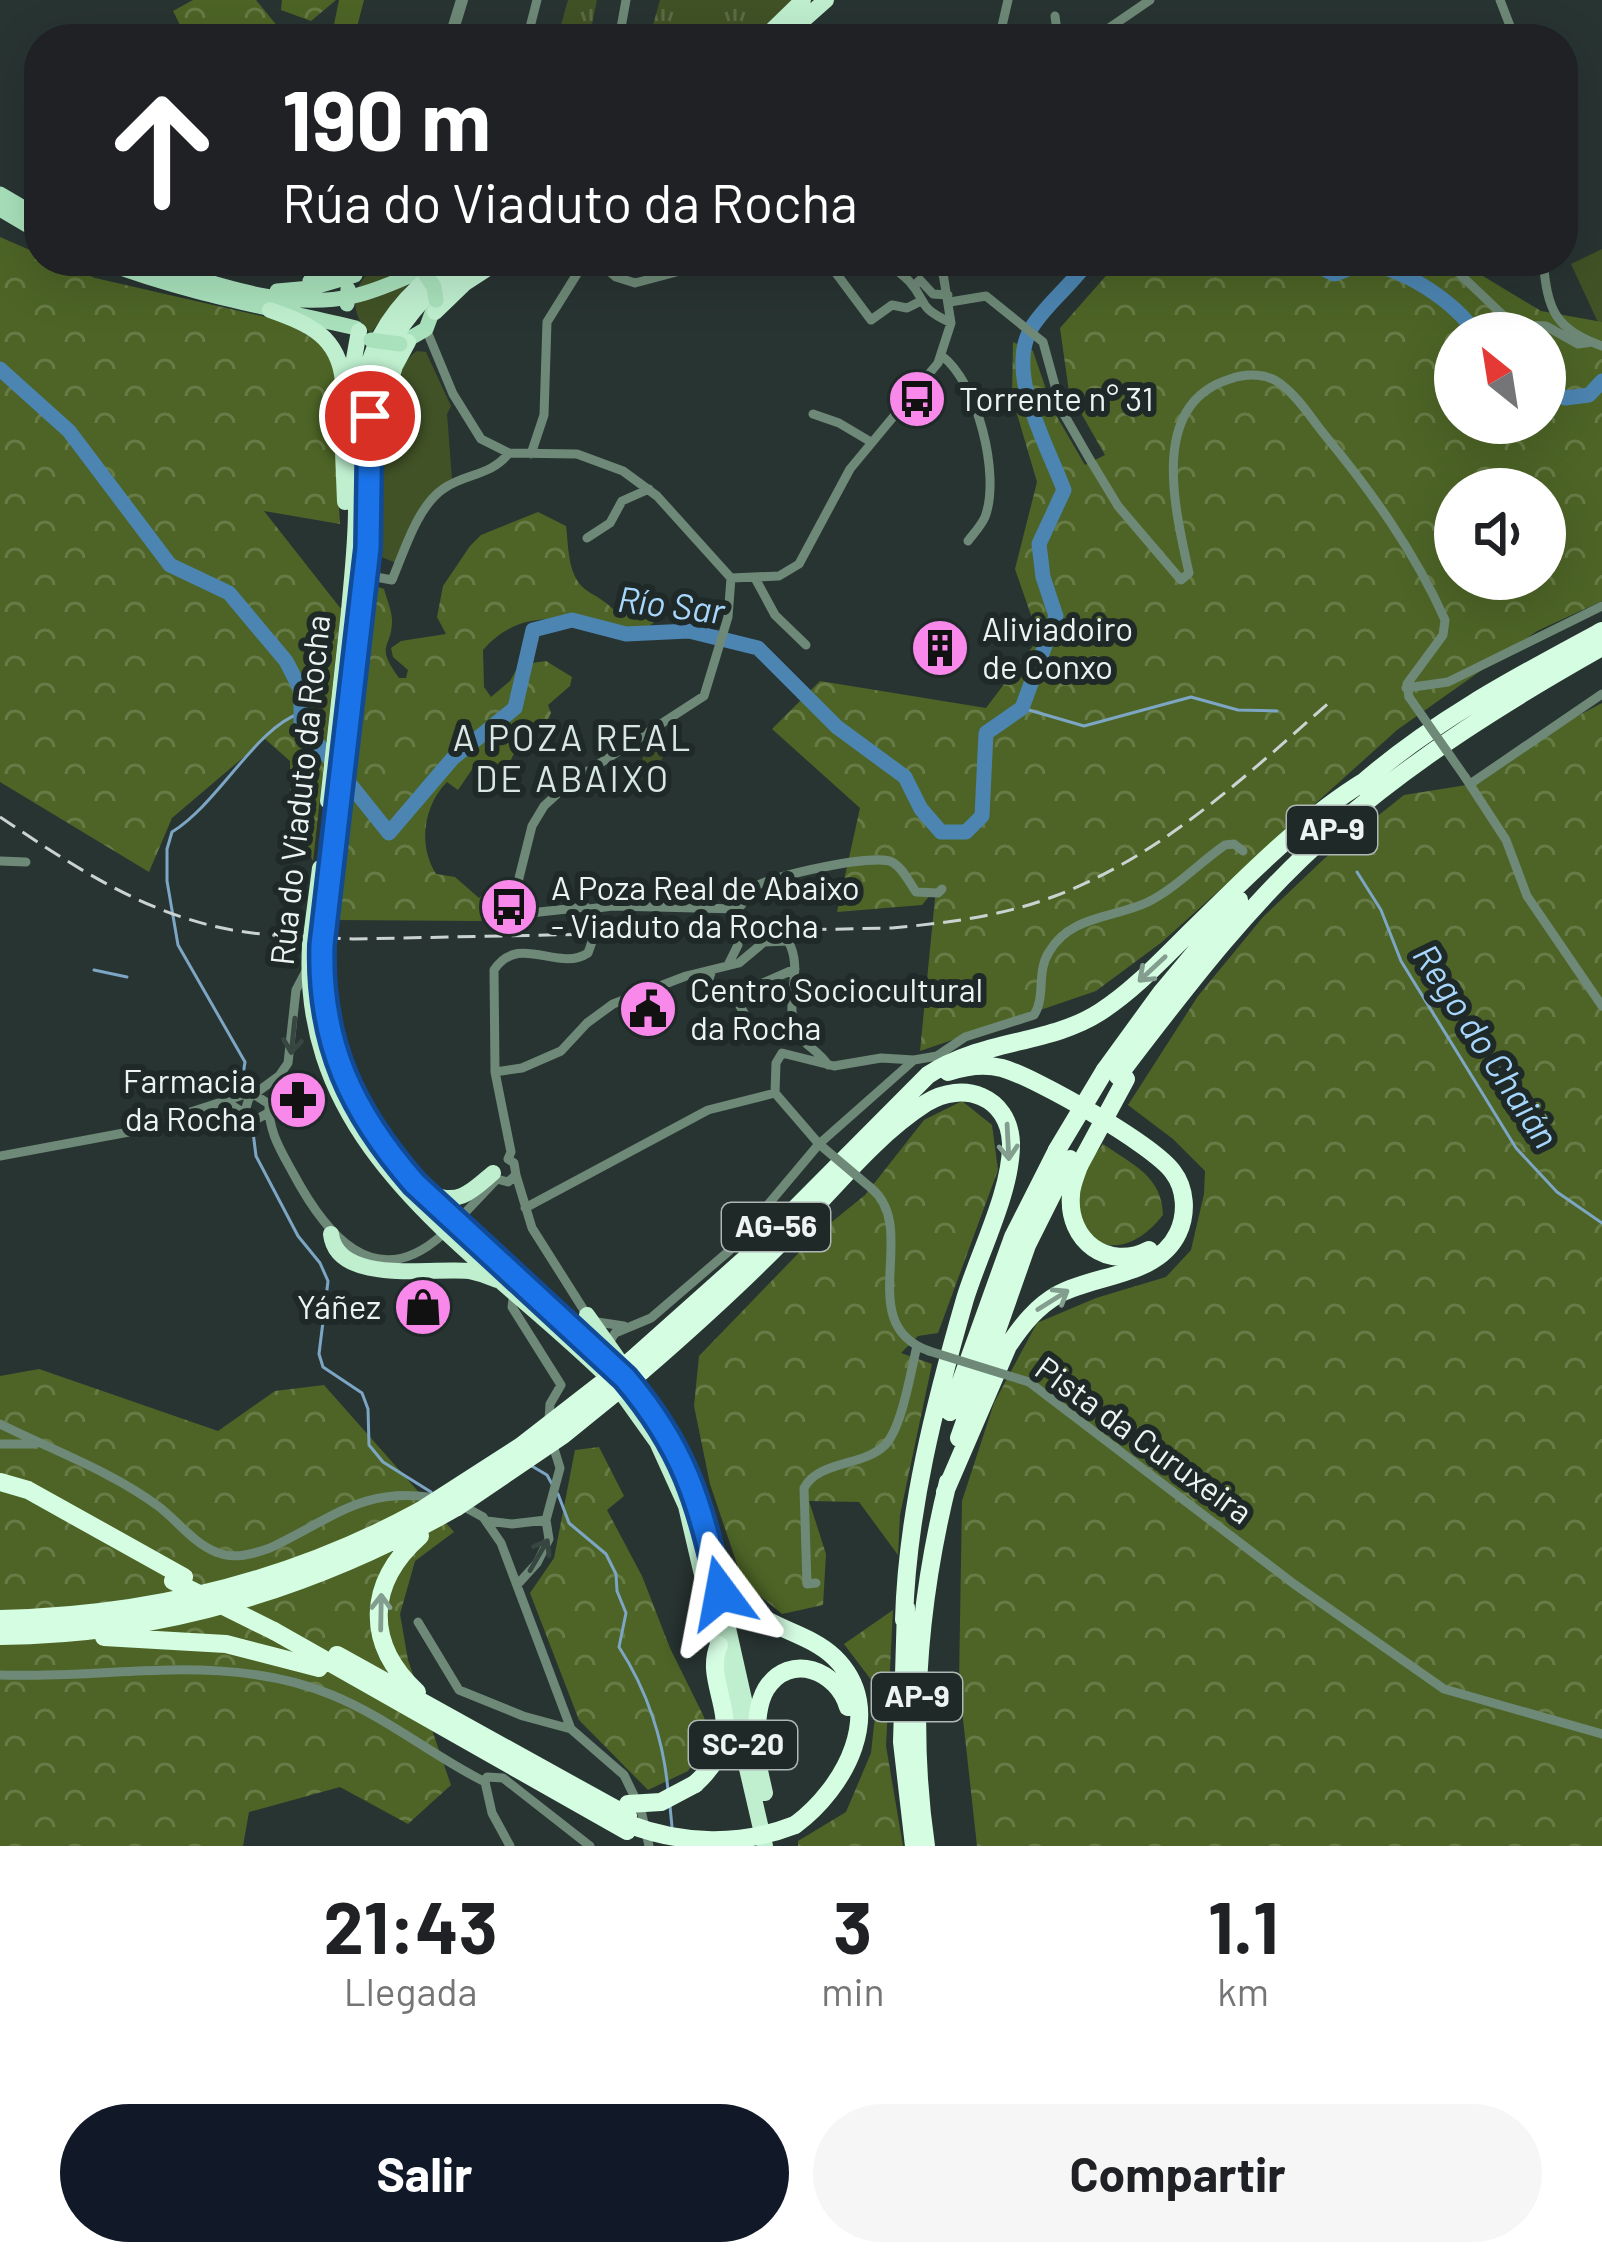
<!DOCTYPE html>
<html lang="es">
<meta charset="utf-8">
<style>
body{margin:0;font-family:Barlow,sans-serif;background:#f6f6f6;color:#202124;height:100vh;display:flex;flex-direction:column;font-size:45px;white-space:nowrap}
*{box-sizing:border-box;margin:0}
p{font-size:39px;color:#757577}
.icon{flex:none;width:66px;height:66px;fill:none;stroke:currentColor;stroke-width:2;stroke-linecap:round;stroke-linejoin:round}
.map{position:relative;height:1846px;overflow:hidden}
.drawer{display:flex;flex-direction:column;background:#fff;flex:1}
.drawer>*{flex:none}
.banner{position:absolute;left:24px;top:24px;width:1554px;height:252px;border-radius:48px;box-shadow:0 12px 48px #0002;background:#202124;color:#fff;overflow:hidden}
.needle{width:78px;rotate:330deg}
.buttons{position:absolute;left:1434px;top:312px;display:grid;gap:24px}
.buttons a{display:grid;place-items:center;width:132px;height:132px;border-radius:50%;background:#fff;box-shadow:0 12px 48px #0002;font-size:60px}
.pin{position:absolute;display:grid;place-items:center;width:102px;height:102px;color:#fff;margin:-51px;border:6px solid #fff;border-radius:50%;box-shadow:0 3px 12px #0007}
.me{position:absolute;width:132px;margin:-66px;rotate:347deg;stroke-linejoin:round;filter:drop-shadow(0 0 9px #0008)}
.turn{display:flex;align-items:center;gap:42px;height:252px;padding:0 60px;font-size:54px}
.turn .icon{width:156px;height:156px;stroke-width:2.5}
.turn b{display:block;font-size:84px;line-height:102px}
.eta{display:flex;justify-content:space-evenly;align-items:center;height:204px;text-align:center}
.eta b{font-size:72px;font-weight:700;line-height:84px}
.cta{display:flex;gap:24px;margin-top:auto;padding:24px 60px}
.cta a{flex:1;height:138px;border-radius:72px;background:#111827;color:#fff;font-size:48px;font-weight:700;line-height:138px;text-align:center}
.cta a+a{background:#f6f6f6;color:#202124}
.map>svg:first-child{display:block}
.grass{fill:#415226}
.forest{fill:url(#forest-crowns);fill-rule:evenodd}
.park{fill:url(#park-tufts)}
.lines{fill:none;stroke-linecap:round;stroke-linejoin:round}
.stream{stroke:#7ca6c4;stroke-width:3}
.river{stroke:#4c85b1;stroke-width:15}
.minor{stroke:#6e8977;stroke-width:9}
.tertiary{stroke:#6e8977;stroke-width:12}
.primary{stroke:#a9e1bc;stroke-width:15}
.trunk{stroke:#bfefcf;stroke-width:16}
.motorway{stroke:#d5fde2;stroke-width:18}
.rail{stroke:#cbd3d2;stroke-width:3;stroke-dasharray:18 9;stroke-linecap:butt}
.minor-bridge{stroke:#6e8977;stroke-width:9}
.primary-bridge{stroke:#a9e1bc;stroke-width:15}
.trunk-bridge{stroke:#bfefcf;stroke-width:16}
.motorway-bridge{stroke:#d5fde2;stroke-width:18}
.oneway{stroke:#839e8e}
.oneway2{stroke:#374640}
.route-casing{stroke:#114b97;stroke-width:30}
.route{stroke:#1a73e8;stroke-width:21}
.labels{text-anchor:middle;stroke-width:12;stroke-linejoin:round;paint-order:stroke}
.shield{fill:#1f2a28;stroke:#aeb7b5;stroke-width:3}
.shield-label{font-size:30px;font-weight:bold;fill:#ecf3f2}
.poi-label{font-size:33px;fill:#ecf3f2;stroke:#1f2a28;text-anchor:start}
.street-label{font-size:33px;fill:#ecf3f2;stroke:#1f2a28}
.water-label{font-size:36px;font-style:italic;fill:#a8d7fe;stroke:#1f2a28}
.neighbourhood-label{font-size:36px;letter-spacing:3px;fill:#d8e7e4;stroke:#1f2a28}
</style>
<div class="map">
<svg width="1602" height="1846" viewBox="0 0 1602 1846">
<defs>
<pattern id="forest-crowns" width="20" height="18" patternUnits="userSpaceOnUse" patternTransform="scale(3)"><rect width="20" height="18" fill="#4d6426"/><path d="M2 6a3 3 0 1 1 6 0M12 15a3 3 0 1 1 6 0" fill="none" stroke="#677b46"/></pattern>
<pattern id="park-tufts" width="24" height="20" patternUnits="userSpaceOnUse" patternTransform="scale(3)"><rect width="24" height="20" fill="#415226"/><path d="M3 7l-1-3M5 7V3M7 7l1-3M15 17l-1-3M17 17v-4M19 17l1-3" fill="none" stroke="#5d6b46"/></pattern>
</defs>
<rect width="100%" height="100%" fill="#283432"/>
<path class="grass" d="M1602 249V329H1601L1571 264Z
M394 263 413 271 355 292 368 271Z
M409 283 371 333C360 325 356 315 355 302Z
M417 351 426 352 451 406 447 414 452 479 435 491 396 563 379 556C382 509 376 378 417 351Z
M650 739 667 745 653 784 635 778Z"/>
<path class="forest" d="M193 0H256L288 39H187L173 11Z
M282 0H336L311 21 281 10Z
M339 0H364L357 27 347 39H331Z
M0 237 39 254V261H56L95 278 284 321 325 346 337 374 333 411 340 524 264 511 341 609 313 861 290 811V761L265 739 172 818 149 872 0 782Z
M1119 261H1458L1541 311 1602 322V601L1537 631 1397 730 1162 942 1096 991 920 1051 936 888 922 905 837 912 860 808 772 729 820 681 986 708 1039 638 1015 569 1037 482 1012 397 1013 342 1033 351 1053 410 1085 465 1105 455 1069 392 1060 328ZM1455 333H1545V423H1455ZM1455 489H1545V579H1455Z
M538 512 566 526C569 548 567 579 589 592 599 598 605 601 614 610L648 604 659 619 642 631C585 628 529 597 483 650L484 687 491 697 510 681 519 665 546 661 572 677 570 686 548 705 551 713 546 725 525 731 502 778 477 762 458 790 447 782C423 806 418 846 436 874L455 877 479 898 486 891 500 897 481 921 336 920 375 592 378 587 384 589C386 597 392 611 392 620 392 650 374 644 399 678H406L408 670 393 657 391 648 401 641 446 634 437 617 443 586 470 546 481 535Z
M1602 703V1846H977L959 1683 962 1501 994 1403 1037 1323 1096 1298 1166 1277 1191 1250 1204 1194 1205 1171 1173 1139 1128 1105 1198 996 1263 917 1325 858 1404 795 1479 783 1568 721Z
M962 1101 992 1125 998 1170 938 1333 918 1336 901 1353 932 1364 900 1515 898 1555 859 1502 809 1501 826 1554 823 1605 782 1614 743 1582 710 1484 694 1406 699 1356 817 1234 865 1195 924 1120Z
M1103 1144C1133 1165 1162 1176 1163 1215 1113 1278 1059 1233 1086 1168 1090 1160 1098 1151 1103 1144Z
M39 1369 218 1431 275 1391 324 1385 454 1532 415 1561 400 1614 408 1660 451 1785 408 1824 340 1787 249 1812 243 1846H0V1376Z
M599 1447 624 1496 607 1510 642 1576 670 1648 704 1717 709 1738 688 1771 648 1790 579 1720 530 1593 554 1558 575 1450Z
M893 1610 886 1746 903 1846H798V1841L846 1812 871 1753 878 1689 844 1644Z"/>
<path class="park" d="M568 0H597L589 39H557Z
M660 0H794L750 39H649Z"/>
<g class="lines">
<path class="stream" d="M1022 708 1084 726 1191 697 1238 710 1277 711
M1357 872 1381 910 1401 961 1516 1148 1557 1192 1602 1223
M94 970 127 977
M236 1091 234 1083 243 1075 245 1062 178 945 167 881V849L172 832C219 803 256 727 301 713
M253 1132 256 1156 298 1236 320 1263 328 1281 319 1354 323 1367 362 1393 368 1409 369 1445 383 1462 431 1492
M530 1465 547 1475 553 1486
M558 1494 569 1523 606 1554 616 1574 617 1591 626 1613 619 1647C647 1690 664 1741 668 1791
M670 1806 672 1827"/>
<path class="river" d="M1308 261 1334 274C1342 272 1353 266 1362 265 1396 262 1459 304 1475 333
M0 369 69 431 170 565 229 593 286 661 301 690V723L389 833 453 758 515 708 533 630 572 620 626 634 689 631 758 648 837 727 905 777 921 809 941 832H966L982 816 986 733 1022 708 1056 616 1043 577 1039 544 1064 490C1047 444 1004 372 1032 327 1047 303 1072 285 1088 261
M1545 386 1565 398 1589 395 1602 381"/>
<path class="minor" d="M1500 0 1515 39
M1055 16 1058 39
M527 39 537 0
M619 39 626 0
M999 39 1008 0
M1093 39 1150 0
M597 261 616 277 635 283 718 261
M827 261 871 320 892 305 907 308 919 302
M886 261C893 268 902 274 909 281 929 303 915 306 951 323
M919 261 942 273
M1446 261 1507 319 1522 325 1546 326 1578 344 1592 342
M1543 261C1548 311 1554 328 1602 346
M914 286 920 280 933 294 948 295
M950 302 986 296 1043 342 1062 411 1089 458 1118 506 1181 580 1189 573C1175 509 1148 404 1230 379 1247 373 1268 373 1282 385 1299 398 1311 418 1324 434 1371 491 1415 552 1445 620L1443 635 1407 684 1409 697
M426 329 453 394 481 439 509 453 577 454 623 471 657 496 731 578
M942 356C977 382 1001 475 985 517 981 526 974 533 968 541
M813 414 839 423 871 442
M531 454 544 415 547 322 585 261
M587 538 610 523 622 501 649 489
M365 575 392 580C404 552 417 507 443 489 465 473 490 477 509 453
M731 578 779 576 799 564 850 469 938 363 951 323 941 261
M755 578 775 615 806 645
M1406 688 1448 682 1602 606
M1465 777 1506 840 1527 896 1602 1006
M1470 784 1602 694
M0 861 26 862
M589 909 613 906 738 909C745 903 746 893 754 887 771 876 876 853 892 862 903 868 909 882 916 892L938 893 942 889
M592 922 586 907 530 913 513 902 532 826 544 806 568 784 704 696 728 617 731 578
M728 965 738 945
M701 1002 711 973
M748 1020 740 1006 749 997V989L795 969
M495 1072 522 1068 561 1051 587 1023 613 1004 686 976 739 963 764 942 788 941C804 968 785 1000 795 1029 801 1044 820 1051 828 1065
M775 1093 776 1063 782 1053 834 1066 881 1058 914 1060 937 1056 965 1037 1034 1015C1046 997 1036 972 1049 952 1070 915 1115 918 1148 902 1176 888 1199 863 1225 845L1234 844 1243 851
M775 1093 819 1144
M255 1095 269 1104C268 1131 281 1151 293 1173 325 1233 374 1296 442 1235
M222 1105 233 1106 255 1120 268 1113
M245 1111 249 1098 279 1076 288 1063 296 990 308 967
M0 1156 129 1132 243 1095H255
M508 1159 511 1152 495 1072 494 970C519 932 558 973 588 953L593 939
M516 1175 532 1228 587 1315 597 1322 624 1326
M497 1179 508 1182 516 1175 514 1163 508 1159
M871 1188C921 1229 852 1324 929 1351
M525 1208 708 1110 775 1093
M461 1217 497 1179
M514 1292 512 1307 561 1385 550 1404 549 1420
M607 1346 615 1333 651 1318 729 1251 819 1144 914 1060
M1029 1382 1294 1584 1444 1689 1602 1734
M0 1424C52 1450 111 1471 158 1506 178 1521 192 1542 216 1552 234 1560 253 1554 270 1548 332 1519 363 1486 435 1498
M0 1444H35
M463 1506 483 1517 501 1543 571 1729 624 1775 641 1810 649 1846
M487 1521 512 1524 546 1520
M816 1583 807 1584 804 1488C819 1460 863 1467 885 1445 902 1428 911 1370 917 1346
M517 1585 537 1563 549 1539 546 1520 560 1468 552 1442
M418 1622 459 1690 523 1716 571 1729
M0 1675C111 1679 225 1651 332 1695 386 1717 433 1756 485 1782L487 1777 503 1778 590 1846
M485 1782 492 1813 510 1846"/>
<path class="tertiary" d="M450 39 462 0"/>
<path class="primary" d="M0 194 39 217
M0 209 39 232
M102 261C184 293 271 308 356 328
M140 261C209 281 281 312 354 296 382 290 407 276 434 266
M310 281 347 261
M277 291 311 288 355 275
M400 344 426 329 436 302"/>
<path class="trunk" d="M763 39 803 0
M782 39 826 0
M270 310C309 324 339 336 343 382
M435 312 465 283 499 261
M383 405 395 366 408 342
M345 502 342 426 359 331
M361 610C363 589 367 567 368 546 370 423 354 333 475 261
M349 611C352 577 356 543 356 509 358 398 351 334 449 261
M310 945C298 1157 486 1254 617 1386L657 1442 686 1506 765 1846
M322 945C317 1067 372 1144 458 1224
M432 1194C459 1206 473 1190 493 1173
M331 1234C337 1286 434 1267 469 1271 479 1273 488 1276 497 1280
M499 1262 604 1358
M587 1315 630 1376
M622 1375C656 1412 680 1452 699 1499L765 1793"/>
<path class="motorway" d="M1359 786C1431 722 1518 676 1602 631
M1105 1070 1161 993 1239 900
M1118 1076C1185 988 1252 899 1336 827 1418 756 1508 700 1602 647
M1079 1166C1076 1175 1071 1186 1071 1195 1067 1241 1108 1271 1149 1250
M633 1359 745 1259 928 1075C982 1039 1049 1045 1100 1012 1131 992 1158 964 1184 938 1240 884 1298 822 1365 781
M642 1371C695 1325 746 1279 795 1228 836 1186 876 1135 926 1103 963 1080 1009 1096 1011 1143 1012 1190 979 1253 965 1299 935 1403 907 1512 904 1620
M950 1412 1013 1237 1057 1150
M959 1438 1027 1245 1070 1159
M0 1482 28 1490 184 1577
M945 1492 1008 1346C1022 1325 1037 1306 1059 1294 1097 1274 1158 1276 1178 1233 1187 1214 1186 1189 1173 1172 1154 1145 1035 1077 1002 1068 983 1063 966 1066 948 1072
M713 1559C725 1577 734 1598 752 1611 777 1630 811 1635 834 1657 889 1710 844 1789 795 1825
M906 1608 902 1742 914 1846
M0 1619C149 1616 289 1582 420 1511
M274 1631 627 1831
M0 1636C162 1635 317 1587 457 1507
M104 1637 226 1644 319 1668
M337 1655 628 1816
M417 1692C364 1643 367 1583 420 1536
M756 1748C757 1729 756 1706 766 1689 790 1651 838 1671 848 1707
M695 1784C757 1728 700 1688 719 1645
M926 1846C908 1723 918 1603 948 1482"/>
<path class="rail" d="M0 817C73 866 144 914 232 930 272 937 313 937 353 939L892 928C947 923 1003 916 1055 896 1163 855 1247 775 1332 700"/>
<path class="minor-bridge" d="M1409 697 1465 777
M819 1144 871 1188
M929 1351 1029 1382"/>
<path class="primary-bridge" d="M420 266 434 287 436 300
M347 304 348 289
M371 340 400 344"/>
<path class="trunk-bridge" d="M328 801 349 611
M310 945 320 868
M322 945 361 610"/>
<path class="motorway-bridge" d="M1057 1150 1105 1070
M1079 1166 1126 1079
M457 1507 563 1435 642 1371
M420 1511 521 1446 633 1359
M173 1581 274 1631
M628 1804 661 1802 695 1784
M628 1824C683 1845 741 1846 795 1825"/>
</g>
<defs><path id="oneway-shaft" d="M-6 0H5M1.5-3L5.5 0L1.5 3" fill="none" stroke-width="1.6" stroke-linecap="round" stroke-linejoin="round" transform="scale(3)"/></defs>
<g class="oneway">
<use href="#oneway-shaft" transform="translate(1152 969) rotate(137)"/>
<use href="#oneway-shaft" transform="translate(1008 1142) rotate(87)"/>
<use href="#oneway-shaft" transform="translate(1053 1300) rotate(-32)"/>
<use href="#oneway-shaft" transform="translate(381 1612) rotate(-89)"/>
</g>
<g class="oneway2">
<use href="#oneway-shaft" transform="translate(293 1036) rotate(96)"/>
<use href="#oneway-shaft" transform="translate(539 1555) rotate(-60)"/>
</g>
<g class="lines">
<defs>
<path id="route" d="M370 416 368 548 322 945C319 1043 352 1112 415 1184L625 1378C687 1451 699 1503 721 1593"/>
</defs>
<use href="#route" class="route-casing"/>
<use href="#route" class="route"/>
</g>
<defs>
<symbol id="bus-disc" viewBox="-11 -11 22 22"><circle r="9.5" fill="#f888ea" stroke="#1f2a28"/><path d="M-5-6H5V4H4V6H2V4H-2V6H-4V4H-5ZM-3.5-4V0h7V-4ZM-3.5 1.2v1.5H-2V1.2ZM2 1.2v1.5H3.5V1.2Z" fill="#111"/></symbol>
<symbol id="building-disc" viewBox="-11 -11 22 22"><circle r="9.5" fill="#f888ea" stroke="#1f2a28"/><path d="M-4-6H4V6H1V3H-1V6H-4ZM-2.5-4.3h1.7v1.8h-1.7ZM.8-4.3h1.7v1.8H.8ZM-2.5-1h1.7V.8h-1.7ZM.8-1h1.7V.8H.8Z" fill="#111"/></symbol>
<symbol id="civic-disc" viewBox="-11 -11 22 22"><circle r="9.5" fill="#f888ea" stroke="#1f2a28"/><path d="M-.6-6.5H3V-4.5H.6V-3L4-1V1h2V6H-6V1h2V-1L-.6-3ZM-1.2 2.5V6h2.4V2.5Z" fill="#111"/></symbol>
<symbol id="pharmacy-disc" viewBox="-11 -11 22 22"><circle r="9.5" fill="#f888ea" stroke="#1f2a28"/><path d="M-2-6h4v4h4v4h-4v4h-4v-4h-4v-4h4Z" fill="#111"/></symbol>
<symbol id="shop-disc" viewBox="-11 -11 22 22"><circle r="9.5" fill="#f888ea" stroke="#1f2a28"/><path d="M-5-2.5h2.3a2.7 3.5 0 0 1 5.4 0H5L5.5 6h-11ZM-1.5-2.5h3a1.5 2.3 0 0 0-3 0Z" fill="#111"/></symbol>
</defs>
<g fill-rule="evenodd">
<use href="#bus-disc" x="884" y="366" width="66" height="66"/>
<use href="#building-disc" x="907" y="615" width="66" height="66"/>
<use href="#bus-disc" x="476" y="874" width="66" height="66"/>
<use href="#civic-disc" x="615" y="976" width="66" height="66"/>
<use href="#pharmacy-disc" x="265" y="1067" width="66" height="66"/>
<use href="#shop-disc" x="390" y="1274" width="66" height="66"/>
</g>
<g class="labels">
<g class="shield">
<rect x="1287" y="806" width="90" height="48" rx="9"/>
<rect x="722" y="1203" width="108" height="48" rx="9"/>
<rect x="872" y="1673" width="90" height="48" rx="9"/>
<rect x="689" y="1721" width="108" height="48" rx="9"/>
</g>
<g class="shield-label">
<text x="1332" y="840">AP-9</text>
<text x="776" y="1237">AG-56</text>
<text x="917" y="1707">AP-9</text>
<text x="743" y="1755">SC-20</text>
</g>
<g class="poi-label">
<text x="959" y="411">Torrente n° 31</text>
<text x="982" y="641">Aliviadoiro<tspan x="982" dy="38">de Conxo</tspan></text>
<text x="551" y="900">A Poza Real de Abaixo<tspan x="551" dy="38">- Viaduto da Rocha</tspan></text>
<text x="690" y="1002">Centro Sociocultural<tspan x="690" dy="38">da Rocha</tspan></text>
<text x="256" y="1093" text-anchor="end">Farmacia<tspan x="256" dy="38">da Rocha</tspan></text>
<text x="381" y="1319" text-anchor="end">Yáñez</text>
</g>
<g class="street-label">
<text transform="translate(300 790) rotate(-84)" y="12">Rúa do Viaduto da Rocha</text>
<text transform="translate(1144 1440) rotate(36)" y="12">Pista da Curuxeira</text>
</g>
<g class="water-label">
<text transform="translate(671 605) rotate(7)" y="13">Río Sar</text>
<text transform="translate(1486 1046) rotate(57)" y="13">Rego do Chaián</text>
</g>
<g class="neighbourhood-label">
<text x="573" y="751">A POZA REAL<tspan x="573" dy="41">DE ABAIXO</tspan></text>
</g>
</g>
</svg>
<div class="buttons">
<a><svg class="needle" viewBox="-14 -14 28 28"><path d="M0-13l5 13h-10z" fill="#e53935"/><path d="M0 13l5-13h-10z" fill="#757577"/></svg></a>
<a><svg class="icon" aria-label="sound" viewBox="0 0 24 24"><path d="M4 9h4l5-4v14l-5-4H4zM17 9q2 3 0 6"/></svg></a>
</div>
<div class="pin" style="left:370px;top:416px;background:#d93025"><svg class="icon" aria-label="arrive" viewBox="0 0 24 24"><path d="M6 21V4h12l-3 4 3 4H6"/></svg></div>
<svg class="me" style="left:721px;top:1593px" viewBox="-20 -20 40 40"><path d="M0-17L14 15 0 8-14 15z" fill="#1a73e8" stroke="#fff" stroke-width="4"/></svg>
<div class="banner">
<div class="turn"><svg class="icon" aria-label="ahead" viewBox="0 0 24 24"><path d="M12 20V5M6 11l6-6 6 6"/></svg><div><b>190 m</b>Rúa do Viaduto da Rocha</div></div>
</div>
</div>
<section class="drawer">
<div class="eta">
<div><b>21:43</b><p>Llegada</p></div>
<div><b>3</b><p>min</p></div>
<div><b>1.1</b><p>km</p></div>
</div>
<div class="cta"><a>Salir</a><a>Compartir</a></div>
</section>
